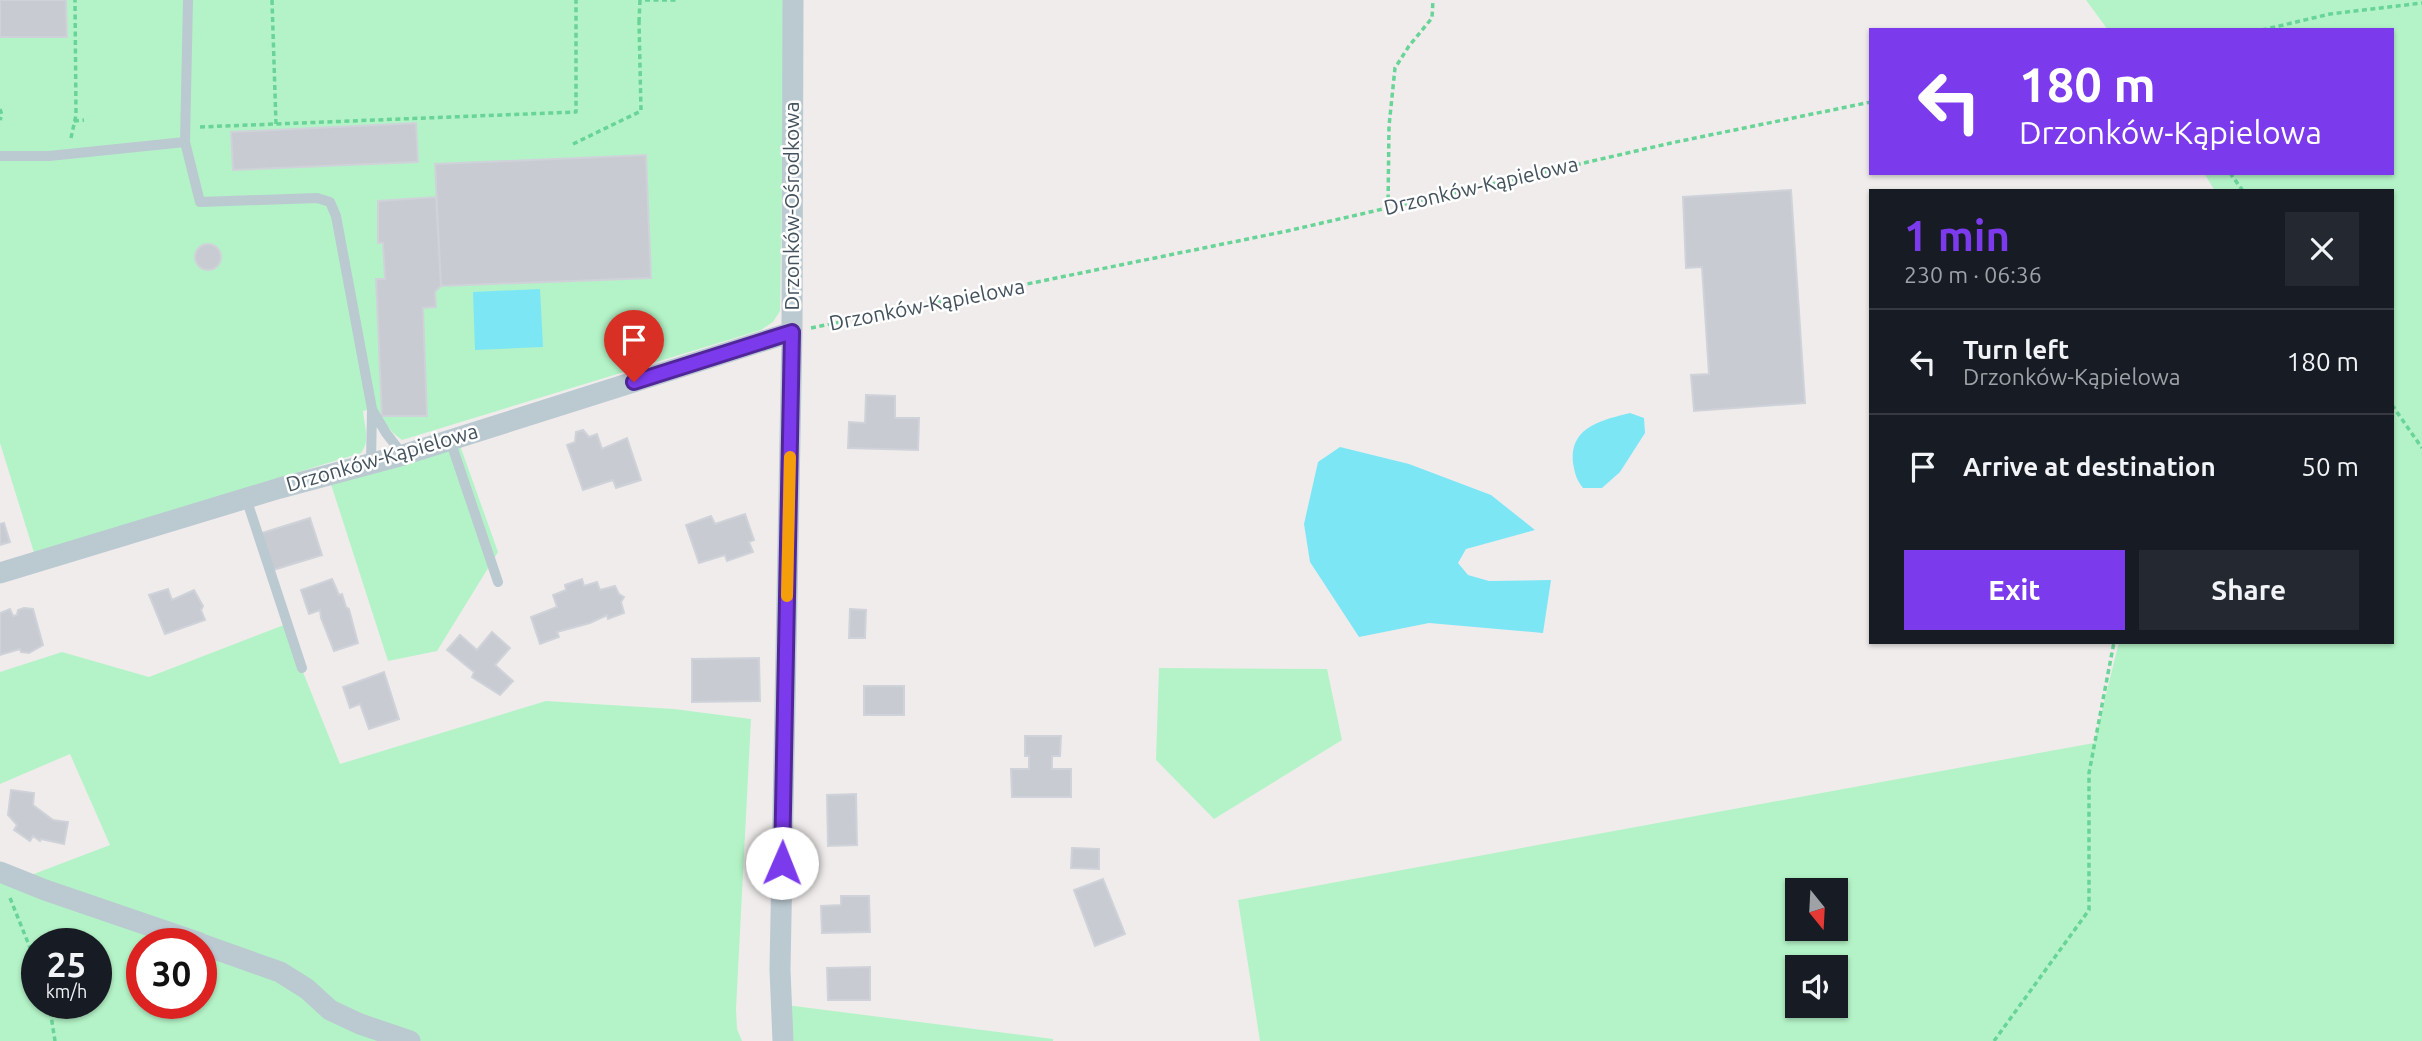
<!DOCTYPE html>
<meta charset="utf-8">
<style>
body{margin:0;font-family:Ubuntu,sans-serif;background:#242831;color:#f1f3f6;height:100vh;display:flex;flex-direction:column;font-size:26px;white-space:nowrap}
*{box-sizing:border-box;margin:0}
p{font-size:23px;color:#9ea1a6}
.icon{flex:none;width:38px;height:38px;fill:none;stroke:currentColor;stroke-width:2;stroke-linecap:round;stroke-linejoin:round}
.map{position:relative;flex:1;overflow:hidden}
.sheet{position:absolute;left:1869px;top:189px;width:525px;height:455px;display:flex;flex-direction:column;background:#171b24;border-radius:0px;box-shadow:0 2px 5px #0004}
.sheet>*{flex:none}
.hud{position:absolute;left:1869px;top:28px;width:525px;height:147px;border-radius:0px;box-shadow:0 2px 5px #0004;background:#7c3aed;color:#fff;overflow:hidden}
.needle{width:46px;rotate:162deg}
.fabs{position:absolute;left:1785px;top:878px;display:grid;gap:14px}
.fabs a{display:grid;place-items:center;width:63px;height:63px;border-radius:0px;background:#171b24;box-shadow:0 2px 5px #0004;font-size:35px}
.speed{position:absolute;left:21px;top:928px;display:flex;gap:14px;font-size:35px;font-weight:700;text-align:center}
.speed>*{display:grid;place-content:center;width:91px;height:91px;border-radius:50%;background:#171b24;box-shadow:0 2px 5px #0004;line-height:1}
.speed small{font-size:18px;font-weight:400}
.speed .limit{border:10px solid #d22;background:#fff;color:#111}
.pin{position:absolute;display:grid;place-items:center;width:60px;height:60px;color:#fff;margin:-72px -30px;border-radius:50% 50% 50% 0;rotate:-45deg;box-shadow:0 0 7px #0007}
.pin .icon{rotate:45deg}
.me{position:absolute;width:77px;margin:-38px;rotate:1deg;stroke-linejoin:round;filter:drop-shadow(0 0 5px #0008)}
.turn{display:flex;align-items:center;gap:24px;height:147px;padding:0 35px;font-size:32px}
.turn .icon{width:91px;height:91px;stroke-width:2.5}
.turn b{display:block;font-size:49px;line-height:60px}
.round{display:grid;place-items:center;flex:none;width:74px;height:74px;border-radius:0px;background:#242831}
.overview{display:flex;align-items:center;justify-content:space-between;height:119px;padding:0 35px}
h1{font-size:42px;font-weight:600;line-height:52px;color:#7c3aed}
.action{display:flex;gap:14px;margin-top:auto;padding:14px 35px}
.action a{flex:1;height:80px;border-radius:0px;background:#7c3aed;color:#fff;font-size:28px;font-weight:600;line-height:80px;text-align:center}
.action a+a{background:#242831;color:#f1f3f6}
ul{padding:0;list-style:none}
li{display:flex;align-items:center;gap:21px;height:105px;padding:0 35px;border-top:2px solid #363941}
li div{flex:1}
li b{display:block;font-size:26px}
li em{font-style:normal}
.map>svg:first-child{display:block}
.green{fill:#b4f3c7;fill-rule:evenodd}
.water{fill:#7de6f5}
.building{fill:#c8ccd2;stroke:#cfd3d9;stroke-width:2}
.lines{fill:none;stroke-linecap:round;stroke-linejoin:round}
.path{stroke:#69d497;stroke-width:3.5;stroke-dasharray:5 3.5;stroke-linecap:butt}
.service{stroke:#bbc9d1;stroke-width:10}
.minor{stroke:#bbc9d1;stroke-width:21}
.path-bridge{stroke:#69d497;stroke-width:3.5;stroke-dasharray:5 3.5;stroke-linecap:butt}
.route-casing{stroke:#51269a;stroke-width:18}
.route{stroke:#7c3aed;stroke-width:12}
.slow{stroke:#f59e0b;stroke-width:12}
.labels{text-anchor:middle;stroke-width:5;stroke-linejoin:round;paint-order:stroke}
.street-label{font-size:21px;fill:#43525c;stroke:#fff}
</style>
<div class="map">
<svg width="2422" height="1041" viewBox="0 0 2422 1041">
<rect width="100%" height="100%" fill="#f0ecec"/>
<path class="green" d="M0 0H785L780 311 773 322 761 330 402 440 393 433 372 409 363 411C364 426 371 440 361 453L91 535 36 559 0 443Z
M2086 0H2422V1041H1260L1238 900 2094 743 2119 642H2392V191H2215L2204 173H2392V30H2108ZM1797 891H1836V929H1797ZM1797 968H1836V1006H1797Z
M457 437 498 552 437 651 388 661 328 475Z
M284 625 340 764 546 701 674 709 751 719 736 1009 737 1029 742 1041H0V872L18 880 110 845 70 754 0 784V672L62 652 149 677ZM37 943H96V1003H37ZM142 943H201V1003H142Z
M1159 668 1327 669 1342 740 1214 819 1156 760Z
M786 1005 1053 1039V1041H787Z"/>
<path class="water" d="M540 289 543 347 475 350 473 292Z
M1630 413 1644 418 1645 433 1620 472 1602 488H1583C1576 479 1575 474 1573 463 1569 427 1602 420 1630 413Z
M1340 447 1409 464 1491 495 1535 530 1466 549 1458 563 1468 575 1489 581 1551 580 1543 633 1429 623 1359 637 1310 562 1304 524 1318 462Z"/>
<path class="building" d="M0 0H66L67 37H0Z
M416 123 418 162 233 170 231 132Z
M646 155 651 278 441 286 435 164Z
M1791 190 1805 403 1694 411 1691 375 1709 374 1702 267 1686 268 1683 197Z
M1791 190 1805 403 1694 411 1691 375 1709 374 1702 267 1686 268 1683 197Z
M436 197 441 286 435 292 436 307 423 308 427 416H382L376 279H385L383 243H378V201Z
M195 257a13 13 0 1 1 26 0a13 13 0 1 1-26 0Z
M866 395 895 396V418H919L918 450 848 448 849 422 865 423Z
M583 430 589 437 597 434 602 449 627 438 641 480 616 488 613 480 583 490 567 445 575 442 576 432Z
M745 514 754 540 749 542 753 552 727 561 725 555 699 563 686 525 711 516 715 524Z
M310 518 322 555 270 571 259 534Z
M4 523 10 542 0 545V524Z
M332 579 339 595 342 594 346 607 349 609 358 643 334 651 321 618 320 610 309 614 301 590Z
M582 579 584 586 597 582 600 590 615 586 619 594 624 597 621 602 624 613 608 619 607 615 590 623 557 632 559 637 540 644 531 617 557 607 553 595 566 590 565 585Z
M168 589 172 600 194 590 203 606 201 610 205 620 165 634 149 595Z
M24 608 33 609 43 645 29 653 21 652 20 649 0 655V613L10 609 13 616 17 615 18 610Z
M850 609 866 610 865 638H849Z
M492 632 510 648 495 665 513 681 500 695 472 677 474 672 447 650 460 635 477 650Z
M759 658 760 701 692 702V659Z
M384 672 399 719 369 729 360 704 350 708 343 687Z
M864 686H904V715H864Z
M1025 736H1061L1060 756H1052V769H1071V797H1012L1011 769H1029V756H1025Z
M11 790 34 793 33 805 53 820 68 822 64 844 41 839 40 841 33 836 30 841 14 830 17 825 8 815Z
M856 794 857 845 828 846 827 795Z
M1072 848 1099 849V869L1071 868Z
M1103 879 1125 934 1095 946 1074 890Z
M841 896H869L870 932 822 933 821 906 841 905Z
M870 967V1000H828L827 968Z"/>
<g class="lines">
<path class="path" d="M272 0 276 124
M645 0H679
M2262 30 2330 14 2422 3
M0 109 2 115 0 120
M74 121 84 120
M200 127 576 112V0
M71 138 76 115 75 0
M573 144 641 111 639 22
M2230 173 2243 191
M1388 208 1389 126 1395 68 1409 46 1432 18 1433 0
M811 328 1287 231 1671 143 1871 102
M2392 405 2422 448
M10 898 37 965
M49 1003 55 1041
M1994 1041 2089 910V773L2114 642"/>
<path class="service" d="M188 0 185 142 200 202 317 198 330 202 336 216 372 409 371 463
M0 156H49L185 142
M373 411 386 433 403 455
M450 440 498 582
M246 498 302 668"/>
<path class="minor" d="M0 573 280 488 403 455 792 332
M0 872 45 890 200 943
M201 944 280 972 307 989 330 1010 360 1024 410 1041
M783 1041 780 970 792 332 793 0"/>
<path class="path-bridge" d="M639 22 640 0"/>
</g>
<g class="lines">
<defs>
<path id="route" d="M634 382 792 332 782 863"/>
</defs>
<use href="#route" class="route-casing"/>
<use href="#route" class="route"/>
<path class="slow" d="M787 596 790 457"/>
</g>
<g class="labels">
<g class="street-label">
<text transform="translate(1481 186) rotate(-13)" y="7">Drzonków-Kąpielowa</text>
<text transform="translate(792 206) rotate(-90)" y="7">Drzonków-Ośrodkowa</text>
<text transform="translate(927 305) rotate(-11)" y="7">Drzonków-Kąpielowa</text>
<text transform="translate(382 458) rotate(-16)" y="7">Drzonków-Kąpielowa</text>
</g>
</g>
</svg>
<div class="fabs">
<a><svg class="needle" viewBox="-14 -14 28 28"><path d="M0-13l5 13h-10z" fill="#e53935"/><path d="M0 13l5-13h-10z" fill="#9ea1a6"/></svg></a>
<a><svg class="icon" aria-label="sound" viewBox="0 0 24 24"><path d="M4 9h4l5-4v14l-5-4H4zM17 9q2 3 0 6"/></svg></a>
</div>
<div class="speed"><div>25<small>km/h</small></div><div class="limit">30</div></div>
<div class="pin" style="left:634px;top:382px;background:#d93025"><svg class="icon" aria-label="arrive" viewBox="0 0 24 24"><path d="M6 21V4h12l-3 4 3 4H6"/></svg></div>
<svg class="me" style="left:782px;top:863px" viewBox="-20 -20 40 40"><circle r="19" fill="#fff"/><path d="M0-13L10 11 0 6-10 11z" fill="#7c3aed"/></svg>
<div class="hud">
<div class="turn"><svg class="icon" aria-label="left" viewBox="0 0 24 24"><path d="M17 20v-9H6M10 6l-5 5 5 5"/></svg><div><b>180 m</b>Drzonków-Kąpielowa</div></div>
</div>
<section class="sheet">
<div class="overview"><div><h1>1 min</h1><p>230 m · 06:36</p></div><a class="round"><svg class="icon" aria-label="close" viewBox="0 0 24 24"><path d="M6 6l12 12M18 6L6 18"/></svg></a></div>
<ul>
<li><svg class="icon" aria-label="left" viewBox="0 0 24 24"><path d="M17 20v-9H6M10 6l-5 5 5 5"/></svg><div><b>Turn left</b><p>Drzonków-Kąpielowa</p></div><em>180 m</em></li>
<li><svg class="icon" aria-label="arrive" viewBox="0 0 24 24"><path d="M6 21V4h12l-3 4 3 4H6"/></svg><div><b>Arrive at destination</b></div><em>50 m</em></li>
</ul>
<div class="action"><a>Exit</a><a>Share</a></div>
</section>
</div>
